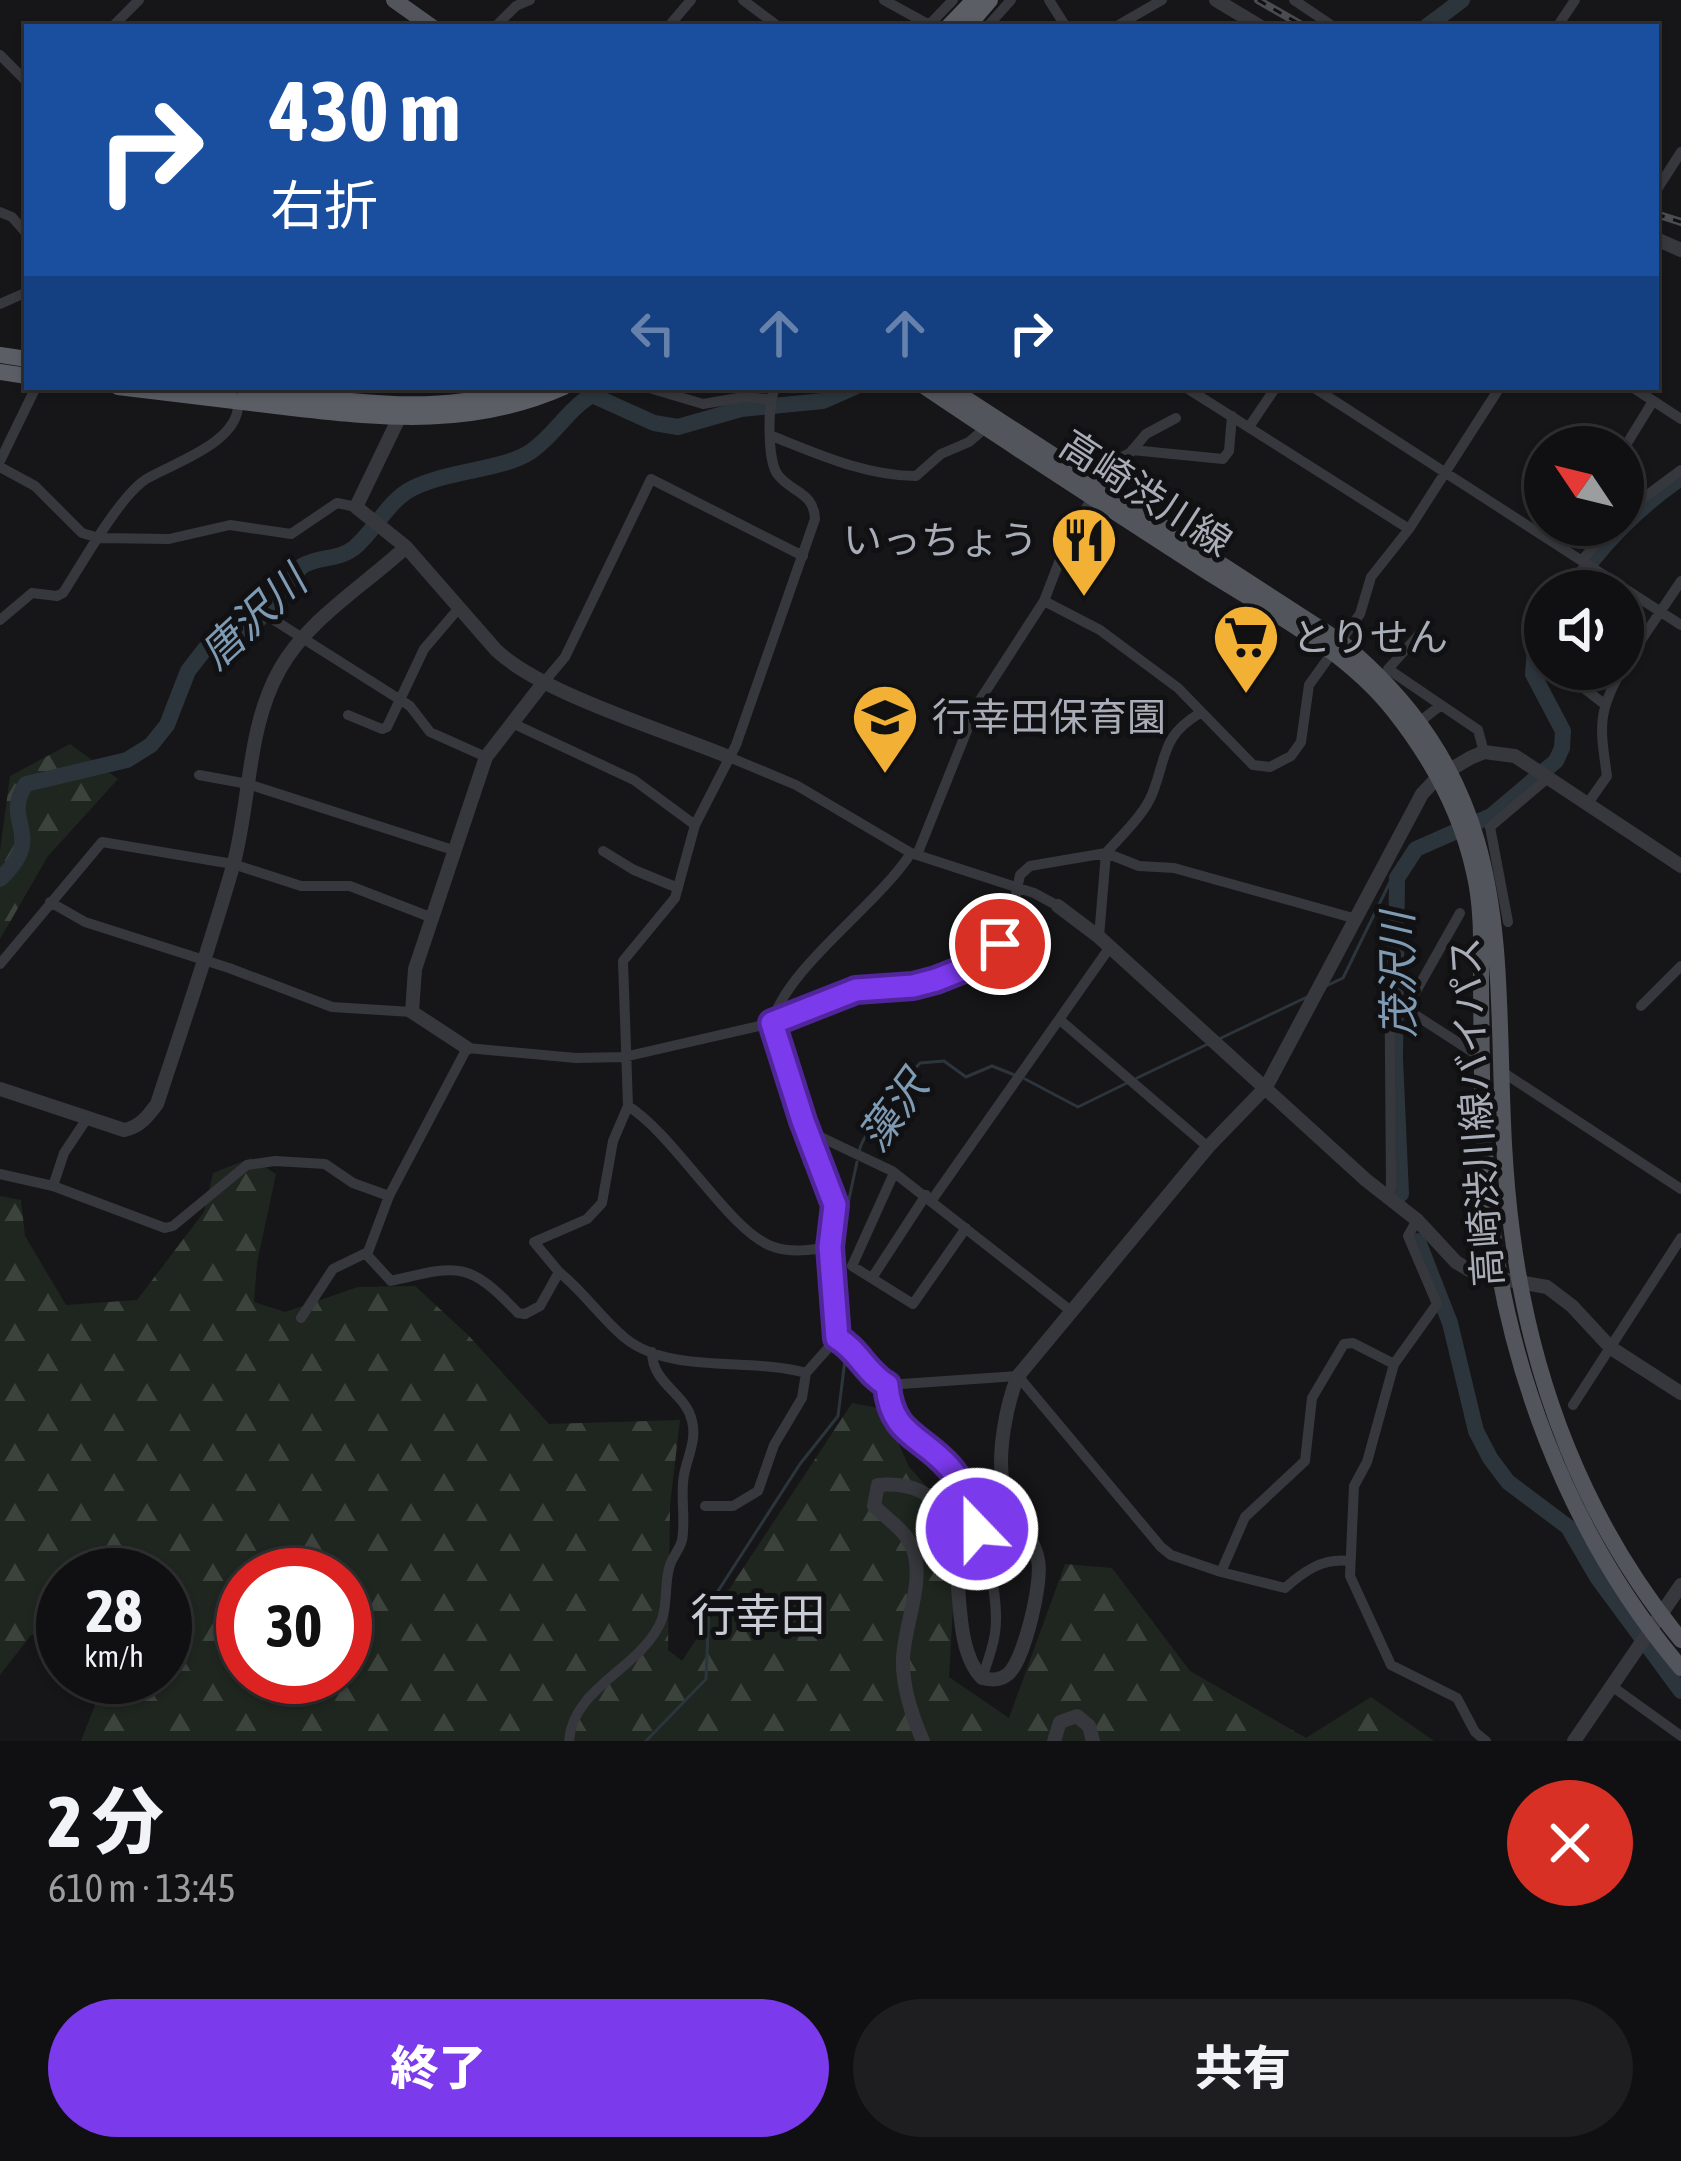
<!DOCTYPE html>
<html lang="ja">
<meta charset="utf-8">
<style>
body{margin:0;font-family:"Asap Condensed","Noto Sans JP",sans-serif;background:#1e1e20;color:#f1f3f6;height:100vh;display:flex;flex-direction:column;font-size:45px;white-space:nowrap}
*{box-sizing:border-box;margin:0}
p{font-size:39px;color:#9c9d9f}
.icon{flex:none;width:66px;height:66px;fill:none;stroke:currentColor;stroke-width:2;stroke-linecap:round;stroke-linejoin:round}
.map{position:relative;height:1741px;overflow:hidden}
.panel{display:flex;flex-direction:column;background:#101012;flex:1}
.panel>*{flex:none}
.top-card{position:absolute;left:24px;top:24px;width:1635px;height:366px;border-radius:0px;box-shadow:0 3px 9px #0004,0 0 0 3px #303032;background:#1a4fa0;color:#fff;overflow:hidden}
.needle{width:78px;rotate:305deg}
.buttons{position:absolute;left:1524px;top:426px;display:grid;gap:24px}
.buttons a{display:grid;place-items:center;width:120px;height:120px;border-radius:50%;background:#101012;box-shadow:0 3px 9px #0004,0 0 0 3px #303032;font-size:60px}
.speed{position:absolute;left:36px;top:1548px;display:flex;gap:24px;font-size:60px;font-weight:700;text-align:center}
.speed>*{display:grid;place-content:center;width:156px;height:156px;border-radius:50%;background:#101012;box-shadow:0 3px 9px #0004,0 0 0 3px #303032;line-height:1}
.speed small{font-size:30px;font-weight:400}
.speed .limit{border:18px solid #d22;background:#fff;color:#111}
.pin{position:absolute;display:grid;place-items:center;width:102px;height:102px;color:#fff;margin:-51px;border:6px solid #fff;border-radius:50%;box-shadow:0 3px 12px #0007}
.me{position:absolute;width:132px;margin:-66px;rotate:338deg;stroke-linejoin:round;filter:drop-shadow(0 0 9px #0008)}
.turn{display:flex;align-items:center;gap:42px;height:252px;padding:0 48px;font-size:54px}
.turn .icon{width:156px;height:156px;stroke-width:2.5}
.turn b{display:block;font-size:84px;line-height:102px}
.lanes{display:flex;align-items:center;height:114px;padding:0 48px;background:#0003;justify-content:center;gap:60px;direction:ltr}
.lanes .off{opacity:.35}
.round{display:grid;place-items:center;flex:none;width:126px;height:126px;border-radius:63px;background:#1e1e20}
.overview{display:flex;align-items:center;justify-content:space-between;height:204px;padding:0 48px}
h1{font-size:72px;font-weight:800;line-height:90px}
.action{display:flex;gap:24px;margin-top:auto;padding:24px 48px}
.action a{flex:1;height:138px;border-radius:72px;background:#7c3aed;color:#fff;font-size:48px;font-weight:800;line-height:138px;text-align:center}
.action a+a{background:#1e1e20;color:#f1f3f6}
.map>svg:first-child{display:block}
.forest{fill:url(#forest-firs);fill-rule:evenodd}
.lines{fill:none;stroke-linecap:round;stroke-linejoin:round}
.stream{stroke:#2c353c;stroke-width:3}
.river{stroke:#2c353c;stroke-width:16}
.minor{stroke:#37383d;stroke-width:10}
.tertiary{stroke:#37383d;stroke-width:14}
.primary{stroke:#53555c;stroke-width:16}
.trunk{stroke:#5b5e65;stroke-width:16}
.rail-casing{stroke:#4a4c52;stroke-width:8}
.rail{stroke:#111113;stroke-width:3;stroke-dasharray:9;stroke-linecap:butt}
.route-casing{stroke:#51269a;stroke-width:30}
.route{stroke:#7c3aed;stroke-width:21}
.labels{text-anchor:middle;stroke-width:10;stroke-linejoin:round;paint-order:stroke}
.street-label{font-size:39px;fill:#a8adb8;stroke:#111113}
.poi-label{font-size:39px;fill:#a8adb8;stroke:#111113;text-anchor:start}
.water-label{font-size:42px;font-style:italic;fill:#7f9bb3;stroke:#111113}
.quarter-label{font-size:45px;fill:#c9ccd4;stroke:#111113}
</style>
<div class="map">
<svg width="1681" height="1741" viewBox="0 0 1681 1741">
<defs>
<pattern id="forest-firs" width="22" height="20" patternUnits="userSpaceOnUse" patternTransform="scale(3)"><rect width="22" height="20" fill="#1e261f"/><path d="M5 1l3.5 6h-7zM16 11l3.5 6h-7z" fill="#3c433d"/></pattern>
</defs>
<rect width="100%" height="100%" fill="#161618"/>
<path class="forest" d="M70 744 118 779 48 856 0 939V851L10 776Z
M251 1158 276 1174 257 1263 254 1302 285 1312 358 1287 415 1286 468 1335 549 1424 680 1420 670 1505 668 1650 682 1661 852 1403 883 1409 909 1467 958 1522 949 1677 1009 1718 1065 1564 1112 1568 1190 1671 1306 1738 1371 1697 1434 1741H81L106 1677H165V1575H63V1632L31 1635 0 1675V1196L21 1200 25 1236 66 1305 137 1300 204 1212 213 1173ZM243 1575H345V1677H243Z"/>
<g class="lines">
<path class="stream" d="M1326 986 1343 978 1391 880 1397 878
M1219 1039 1307 997
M1137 1078 1210 1043
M1025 1079 1078 1107 1129 1082
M859 1152C864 1129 882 1123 894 1105 904 1091 907 1076 920 1063L944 1061 966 1077 992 1066 1017 1076
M847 1342 849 1323 841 1236 857 1162
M646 1741 706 1679 709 1605 800 1464 838 1416 846 1352"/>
<path class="river" d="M1426 27 1462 0
M1571 591C1598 547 1639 507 1681 478
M0 879C48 834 0 823 26 784L127 760 151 745 167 725 188 671 205 649 256 623 302 566C319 556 339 560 354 548 376 530 387 501 413 488 449 470 503 470 530 452 553 437 568 409 592 395L654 423 678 427 741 409 823 401 855 387
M1401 1194 1395 1058 1397 878 1416 849 1491 816 1556 761 1562 748 1563 731 1533 674 1535 649 1545 634
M1418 1241 1450 1323 1476 1431 1490 1458 1508 1482 1568 1527 1597 1577 1681 1691"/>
<path class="minor" d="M743 0 779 27
M884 0 933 27
M1049 0 1066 27
M1294 0 1334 27
M929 25 953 0
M112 27 139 0
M495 27 516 6 530 0
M668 27 691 0
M987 27 1011 0
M1115 27 1162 0
M1557 27 1575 0
M0 55 27 82
M1656 191 1681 152
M0 212 12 217 27 234
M0 304 27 292
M646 387 703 404 744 397 768 399
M1185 387 1409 529
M1313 387 1681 625
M1632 387 1681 419
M1249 427 1276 387
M772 436C818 454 866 476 916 476L941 454 969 442 990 424
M1132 450 1223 459 1229 451 1232 416
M1623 450 1653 401
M0 461 36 387
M0 467 35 486 82 533 99 538 169 539 230 525 291 534 337 503 356 507
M1623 513 1681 470
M1583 559 1612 525
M1044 601 1100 630 1178 688 1253 765 1270 767 1291 756 1301 742 1309 685 1360 614 1371 577 1409 529 1500 387
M0 620 32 593 57 596 63 593C82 564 121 493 148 478 176 462 242 441 238 401
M274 620 410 706 430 732 486 757
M1426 627 1388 669 1441 705
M1623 667 1681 581
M1559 669 1603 703
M544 682 565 657 651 479 803 556
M348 715 382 729 387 727 424 649 459 608
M512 723 634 780 695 825
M1418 723 1441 705 1478 730 1484 752
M729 757 796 785 911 853 1034 893 1058 906
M199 775 248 784 453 850
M1588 803 1607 776C1600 727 1597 713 1622 669
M603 851 634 870 678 888
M911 853C877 906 787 967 772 1023L803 1121 808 1131 892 1171 1071 1311
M917 855 978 703 1044 601 1071 531 1118 459 1130 453 1146 434 1176 418
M50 902 85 922 229 968 332 1007 412 1012
M1460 913 1406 1009 1482 1058
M1508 922 1490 827 1549 777
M1099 937 1106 853 1139 866 1174 868 1353 918
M0 964 102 842 233 864 301 886H350L430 917
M1641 1006 1681 966
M1060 1020 1208 1147
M1501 1071 1681 1189
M628 1106C676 1136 731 1234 774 1247 792 1253 812 1250 830 1247
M808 1131 835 1205 830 1247 837 1338
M894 1173 852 1266 913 1304 966 1228
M0 1174 53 1186 165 1228 173 1226 247 1165 275 1161 325 1164 353 1183 389 1196
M53 1186 64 1153 86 1120
M1386 1196 1391 1187 1389 933
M932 1200 1110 947
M1417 1220 1408 1236 1437 1304 1394 1364 1367 1462 1354 1486 1350 1576 1391 1665 1457 1698 1475 1732 1486 1741
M366 1254 391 1281C458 1265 468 1260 518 1313L525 1314 540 1306 559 1272 534 1242 587 1219 602 1203 613 1141 628 1106 623 961 675 898 695 825 736 745 815 519C814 492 792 493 778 475 767 462 767 399 776 387
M559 1272C584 1292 601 1318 625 1338 670 1375 753 1357 806 1373
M872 1278 926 1195
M301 1318 333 1269 368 1252 389 1196 467 1048 576 1058 624 1057 772 1023 807 1013 856 990 936 980 979 963 1000 944 1009 927 1020 875 1030 866 1106 853C1121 836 1145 814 1153 792 1167 755 1162 736 1200 713
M887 1385C892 1437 925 1435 953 1471 977 1502 1001 1594 995 1633 993 1648 987 1663 982 1678
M1573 1405 1681 1238
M705 1506H733L758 1491 774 1445 802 1398 806 1373 837 1338C858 1350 867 1374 887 1385L1018 1376 1161 1547 1171 1555 1221 1572 1245 1517 1305 1461 1312 1398 1344 1344 1353 1343 1394 1364
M1221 1572 1285 1588C1303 1572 1322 1558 1348 1561
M1613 1687 1681 1736
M569 1741C573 1686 643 1668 662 1619 668 1602 664 1582 670 1565 673 1556 680 1549 682 1540 686 1519 680 1496 684 1475 687 1458 697 1440 692 1421 686 1393 652 1384 652 1352"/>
<path class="tertiary" d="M1216 0 1261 27
M1656 239 1681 250
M398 420 356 507 406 547 496 650C542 694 667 731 729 757
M1058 906 1099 937 1366 1180 1417 1220 1456 1262 1476 1274 1547 1287 1572 1306 1611 1348 1681 1393
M467 1048 412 1012 415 969 486 757 544 682
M0 1089 124 1130C140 1127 148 1116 157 1104 183 1025 210 946 233 866 251 802 246 729 280 669 307 620 365 585 406 547
M923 1741C912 1716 902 1687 903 1659 904 1625 926 1579 912 1547 905 1530 887 1519 874 1506L878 1485C995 1476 933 1627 982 1678 991 1680 1000 1681 1008 1674 1024 1661 1043 1581 1038 1560 1033 1533 1009 1513 1003 1485 997 1454 1006 1405 1018 1376L1208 1147 1266 1087 1422 794 1438 777 1470 758 1484 752 1515 756 1681 866
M1054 1741 1060 1722 1077 1716 1089 1726 1093 1741
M1574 1741 1681 1585"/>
<path class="primary" d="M394 0 432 27
M925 387C1018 450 1112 510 1206 571 1271 612 1346 650 1394 711 1432 759 1461 812 1474 872 1483 909 1481 951 1481 989 1482 1052 1481 1116 1487 1179 1501 1356 1566 1532 1681 1668
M948 387 1341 642C1547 812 1481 1002 1512 1232 1531 1382 1585 1523 1681 1640"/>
<path class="trunk" d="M948 27 974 0
M967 27 990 0
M0 355 27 359
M0 372 27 376
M118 387C176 394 234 401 292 408 388 419 474 427 564 387
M243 387C333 399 434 419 522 387"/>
<defs>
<path id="rail" d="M1258 0 1305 27
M1656 214 1681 222"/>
</defs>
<use href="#rail" class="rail-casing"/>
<use href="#rail" class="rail"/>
</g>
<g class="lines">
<defs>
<path id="route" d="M977 1529C971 1507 965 1485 949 1467 921 1435 891 1435 887 1385 867 1374 858 1350 837 1338L830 1247 835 1205 803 1121 772 1023 856 990 913 986 936 980 979 963 1000 944"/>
</defs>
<use href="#route" class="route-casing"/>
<use href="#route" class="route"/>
</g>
<defs>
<symbol id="restaurant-pin" viewBox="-11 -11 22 30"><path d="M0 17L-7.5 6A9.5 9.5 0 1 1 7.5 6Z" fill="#f2b134" stroke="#111113"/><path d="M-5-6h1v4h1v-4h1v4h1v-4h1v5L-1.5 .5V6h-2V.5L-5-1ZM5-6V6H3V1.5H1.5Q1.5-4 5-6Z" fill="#111"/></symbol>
<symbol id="supermarket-pin" viewBox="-11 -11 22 30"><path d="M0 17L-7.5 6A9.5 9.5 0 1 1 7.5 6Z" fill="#f2b134" stroke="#111113"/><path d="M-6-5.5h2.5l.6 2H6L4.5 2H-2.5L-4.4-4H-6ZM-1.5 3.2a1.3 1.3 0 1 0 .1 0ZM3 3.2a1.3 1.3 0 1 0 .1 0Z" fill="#111"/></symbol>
<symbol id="school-pin" viewBox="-11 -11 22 30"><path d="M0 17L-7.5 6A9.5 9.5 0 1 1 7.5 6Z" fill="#f2b134" stroke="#111113"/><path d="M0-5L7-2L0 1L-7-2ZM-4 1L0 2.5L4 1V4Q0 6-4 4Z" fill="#111"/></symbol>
</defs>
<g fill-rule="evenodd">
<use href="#restaurant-pin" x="1046" y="502" width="76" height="104"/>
<use href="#supermarket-pin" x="1208" y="599" width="76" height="104"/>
<use href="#school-pin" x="847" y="679" width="76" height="104"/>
</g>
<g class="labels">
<g class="street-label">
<text transform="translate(1146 493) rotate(33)" y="14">高崎渋川線</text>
<text transform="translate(1476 1112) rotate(-94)" y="14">高崎渋川線バイパス</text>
</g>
<g class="poi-label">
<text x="1038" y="554" text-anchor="end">いっちょう</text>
<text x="1292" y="651">とりせん</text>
<text x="932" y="731">行幸田保育園</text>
</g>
<g class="water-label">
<text transform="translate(253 617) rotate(-43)" y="15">唐沢川</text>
<text transform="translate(1398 975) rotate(-91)" y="15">茂沢川</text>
<text transform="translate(893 1111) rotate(-54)" y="15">藻沢</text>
</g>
<g class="quarter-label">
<text x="758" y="1631">行幸田</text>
</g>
</g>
</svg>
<div class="buttons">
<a><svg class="needle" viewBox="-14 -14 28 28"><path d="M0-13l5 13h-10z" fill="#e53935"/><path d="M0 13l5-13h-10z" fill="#9c9d9f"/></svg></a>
<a><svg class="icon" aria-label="sound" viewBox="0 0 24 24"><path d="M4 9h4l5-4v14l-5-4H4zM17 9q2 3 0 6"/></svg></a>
</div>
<div class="speed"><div>28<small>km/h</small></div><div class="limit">30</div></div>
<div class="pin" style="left:1000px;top:944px;background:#d93025"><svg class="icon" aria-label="arrive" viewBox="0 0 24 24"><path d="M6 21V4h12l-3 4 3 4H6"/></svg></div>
<svg class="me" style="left:977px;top:1529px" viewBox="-20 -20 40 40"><circle r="17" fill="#7c3aed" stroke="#fff" stroke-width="3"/><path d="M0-11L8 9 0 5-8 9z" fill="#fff"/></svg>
<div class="top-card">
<div class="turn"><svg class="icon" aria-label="right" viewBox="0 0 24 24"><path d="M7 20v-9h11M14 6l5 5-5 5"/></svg><div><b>430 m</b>右折</div></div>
<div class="lanes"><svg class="icon off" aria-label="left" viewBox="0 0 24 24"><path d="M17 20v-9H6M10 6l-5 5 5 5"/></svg><svg class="icon off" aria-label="ahead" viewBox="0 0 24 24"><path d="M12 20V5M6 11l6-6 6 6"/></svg><svg class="icon off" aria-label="ahead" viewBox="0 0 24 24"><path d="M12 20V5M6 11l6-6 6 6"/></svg><svg class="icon" aria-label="right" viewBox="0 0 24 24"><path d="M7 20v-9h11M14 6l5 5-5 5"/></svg></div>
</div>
</div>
<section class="panel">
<div class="overview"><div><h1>2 分</h1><p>610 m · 13:45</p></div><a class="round" style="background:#d93025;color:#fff"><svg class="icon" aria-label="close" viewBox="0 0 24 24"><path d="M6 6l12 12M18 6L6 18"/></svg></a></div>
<div class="action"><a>終了</a><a>共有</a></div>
</section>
